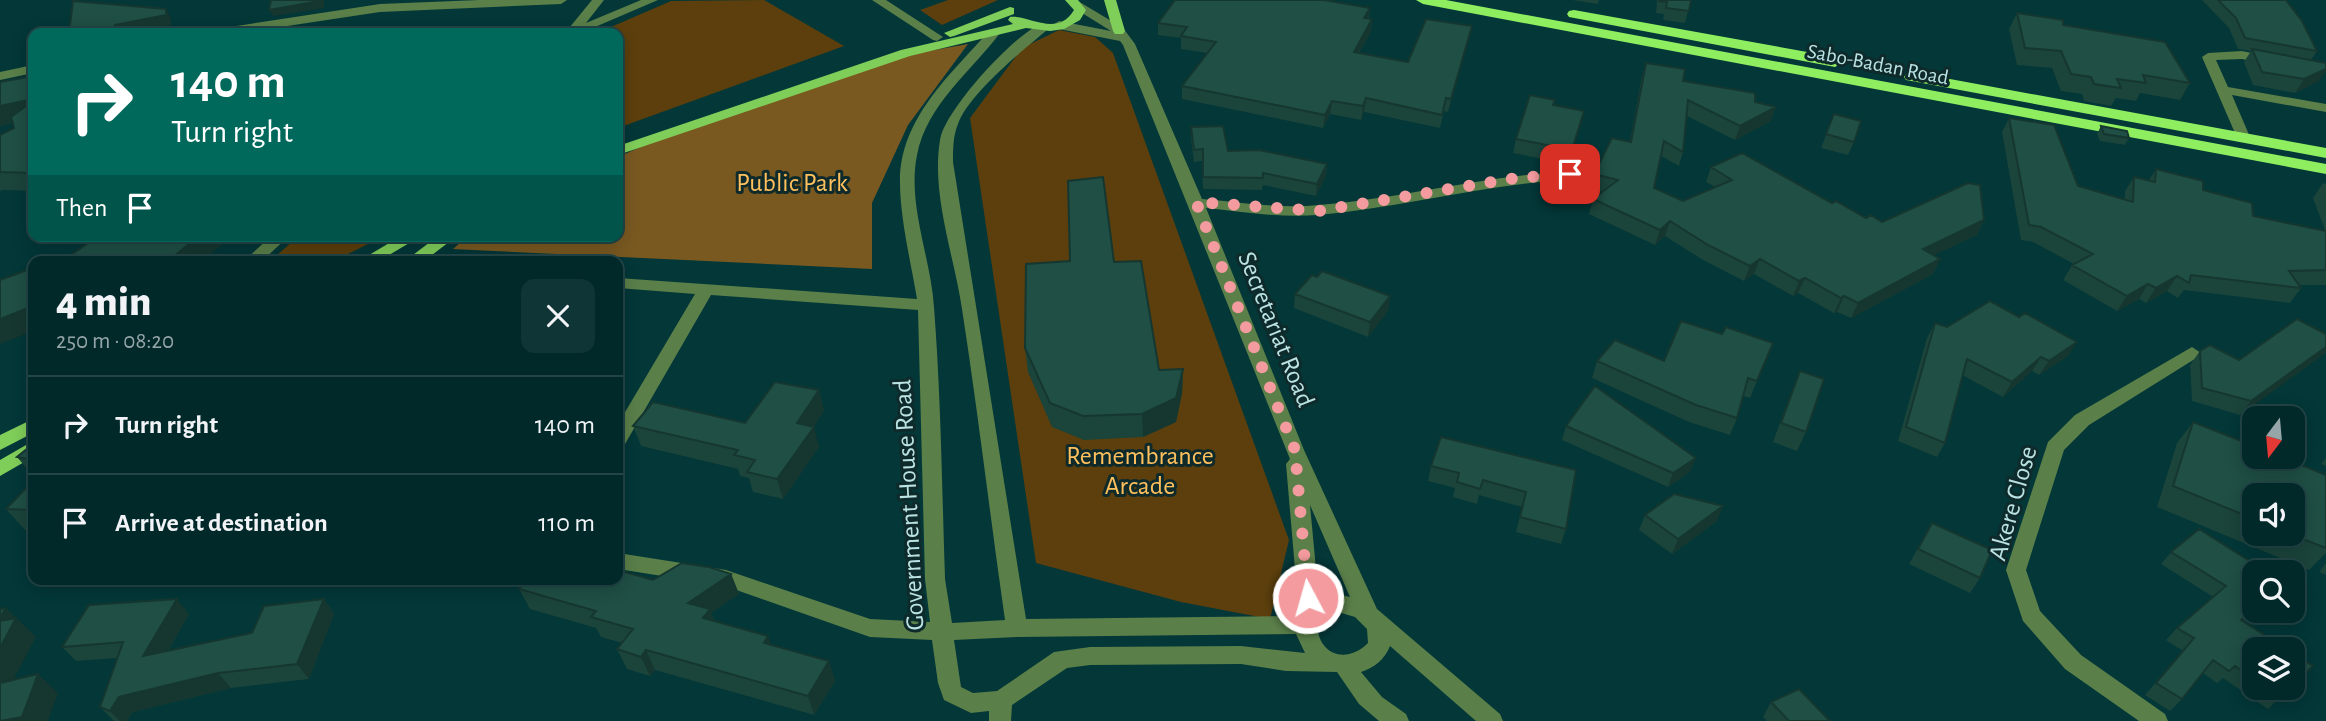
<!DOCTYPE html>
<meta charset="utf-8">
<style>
body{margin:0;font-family:"Alegreya Sans",sans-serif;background:#103536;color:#f1f3f6;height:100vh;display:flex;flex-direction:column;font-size:26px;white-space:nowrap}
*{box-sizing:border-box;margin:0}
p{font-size:23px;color:#96a6a8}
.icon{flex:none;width:38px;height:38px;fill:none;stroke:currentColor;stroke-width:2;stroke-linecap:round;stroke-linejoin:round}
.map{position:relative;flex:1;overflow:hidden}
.drawer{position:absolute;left:28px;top:256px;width:595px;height:329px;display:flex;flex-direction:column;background:#02292a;border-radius:14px;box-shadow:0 4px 18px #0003,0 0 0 2px #234547}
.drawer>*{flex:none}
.guide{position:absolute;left:28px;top:28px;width:595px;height:214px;border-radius:14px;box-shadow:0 4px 18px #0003,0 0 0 2px #234547;background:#00695c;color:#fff;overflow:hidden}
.needle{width:46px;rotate:196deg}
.fabs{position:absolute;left:2242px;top:406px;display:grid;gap:14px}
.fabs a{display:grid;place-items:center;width:63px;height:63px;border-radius:14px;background:#02292a;box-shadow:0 4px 18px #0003,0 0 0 2px #234547;font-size:35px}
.pin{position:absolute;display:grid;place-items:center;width:60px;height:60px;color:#fff;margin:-30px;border-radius:14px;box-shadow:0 4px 10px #0006}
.me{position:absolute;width:77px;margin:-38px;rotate:354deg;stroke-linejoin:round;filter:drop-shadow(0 0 5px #0008)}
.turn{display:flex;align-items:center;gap:24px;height:147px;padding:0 28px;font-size:32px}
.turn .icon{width:91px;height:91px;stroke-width:2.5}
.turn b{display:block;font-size:49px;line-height:60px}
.then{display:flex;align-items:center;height:66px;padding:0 28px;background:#0003;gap:14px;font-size:26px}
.round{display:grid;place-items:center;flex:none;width:74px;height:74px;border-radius:14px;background:#103536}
.headline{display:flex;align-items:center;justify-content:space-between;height:119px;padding:0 28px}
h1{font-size:42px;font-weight:800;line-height:52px}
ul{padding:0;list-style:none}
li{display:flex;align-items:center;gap:21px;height:98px;padding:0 28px;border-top:2px solid #234547}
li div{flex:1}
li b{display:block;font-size:26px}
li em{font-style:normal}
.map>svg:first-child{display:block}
.green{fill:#5c3f0c}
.forest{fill:#7a5921}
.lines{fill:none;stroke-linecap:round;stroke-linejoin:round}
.minor{fill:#5a7f49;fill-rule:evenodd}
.major{fill:#80ce5a;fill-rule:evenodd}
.highway{fill:#8fee5f;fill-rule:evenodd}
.wall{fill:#1b443b;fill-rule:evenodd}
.shaded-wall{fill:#163730}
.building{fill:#1f4f45;stroke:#163730;stroke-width:2}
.route{stroke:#f49b9f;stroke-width:12;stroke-dasharray:0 21.6}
.labels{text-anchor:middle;stroke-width:6;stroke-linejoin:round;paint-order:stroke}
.far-street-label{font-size:21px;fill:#bbe3e4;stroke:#0f2a2b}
.park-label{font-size:26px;fill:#ffc05d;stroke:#0f2a2b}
.street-label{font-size:26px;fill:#bbe3e4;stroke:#0f2a2b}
</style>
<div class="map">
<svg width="2326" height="721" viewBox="0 0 2326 721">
<rect width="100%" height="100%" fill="#033738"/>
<path class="green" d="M764 0 844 46 618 128V33H597L671 1Z
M948 0H998L942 25 920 10Z
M1059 30 1095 37 1113 53 1289 540 1270 619 1181 602 1036 563 970 118 1022 48Z
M299 236H384L334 261H270Z"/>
<path class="forest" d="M968 44 908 125 872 203V269L453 249 468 236H618V157L645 145 901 56Z"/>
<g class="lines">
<path class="minor" d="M479 0H567L561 4 380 12 240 33H211L217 29 380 4Z
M592 0H604L586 23 641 0H658L581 33H565Z
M872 0H886L943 37 937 41 933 40Z
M1078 1 1123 28 1135 44 1202 199C1240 202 1279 209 1319 205 1409 198 1497 172 1588 171L1595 175 1588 179C1496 181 1409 207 1318 215 1280 218 1243 212 1206 208L1304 450 1377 609 1500 714 1503 721H1476L1390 646C1385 659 1374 668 1361 672L1382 697 1406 714 1409 721H1379L1359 704 1337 672 1286 671 1241 664 1090 665 1067 668 1012 705 1011 721H989V711L971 713 944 700 938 683 932 640 870 637 725 586 618 569V553L726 570 870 619 930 622 925 579 918 310 711 295 625 444 618 446V424L695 294 618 288V278L917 299C911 263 900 218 900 183 899 119 951 74 990 30L994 29 1000 33C971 72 927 104 917 155 907 205 931 258 934 307 941 398 942 489 945 579L952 623 1005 620C990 516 978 412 962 309 954 255 931 195 940 140 944 111 1016 32 1043 23L1049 27 1047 30C1022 51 969 94 958 124 953 136 953 149 953 162L1026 619 1299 616 1286 464 1290 459 1123 45 1120 41 1059 29 1053 25 1059 21 1111 31 1074 8V2ZM1310 505 1350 597 1337 594 1319 601ZM1338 612 1355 617 1367 629 1368 643C1347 664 1319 656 1317 625L1323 617ZM1296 634 1305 653 1241 646 1090 647 1054 652 997 691 973 693 961 687 954 640 1017 637Z
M2242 51 2276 58 2277 61 2271 65 2242 59 2216 60 2228 87 2326 104V112L2232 95 2250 137 2243 141 2238 140 2202 57 2208 53Z
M33 65V73L0 80V72Z
M271 236H289L262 261H244Z
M2192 347 2201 353 2198 357 2089 425 2064 450 2026 570 2040 611 2081 655 2165 714 2168 721H2139L2065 669 2023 621 2006 570 2048 442 2075 415Z"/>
<path class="major" d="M1065 0H1078L1086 10 1080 20 1064 29 1050 31 1026 28 910 56 618 155V146L901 50 1013 24 1008 20 1010 17C1030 15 1057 38 1074 10Z
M1104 0H1116L1125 31 1123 34H1115L1113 31Z
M1010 7 1014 8V14L954 36 950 37 944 33Z
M401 236H421L379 261H359Z
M438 236H457L424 261H405Z
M33 419V433L0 450V435Z
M33 441V457L0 476V460Z"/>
<path class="highway" d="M1416 0H1446L2326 164V174L1423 4Z
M1574 10 1835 57 1843 62 1835 67 1569 17 1567 14 1569 11Z
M1912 72 2326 148V158L1906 80 1904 77 1906 74Z"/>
</g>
<path class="wall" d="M1572 0H1599L1598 4Z
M1657 0H1691L1685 23 1663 20 1664 14 1656 13Z
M2202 0H2286L2317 51 2311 60 2319 81 2295 93 2253 85 2244 62 2251 51 2238 49 2229 28Z
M1370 8 1369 19H1372L1371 32 1359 53 1408 62 1472 26 1469 39 1448 112 1444 111 1440 128 1364 112 1361 120 1330 114 1323 128 1182 99V86L1207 53 1181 49V38L1158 35V23Z
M2017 13 2063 25 2190 83 2180 100 2140 93 2136 101 2116 98 2111 106 2084 101 2082 94 2061 91 2052 68 2017 65 2009 29Z
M1646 63 1683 81 1755 102 1771 121 1735 140 1687 116 1683 152 1679 166 1661 156 1654 188 1683 201 1715 187 1706 182 1711 167 1832 203 1866 218 1882 222 1984 220 1977 235 1934 255 1940 259 1933 274 1851 318 1837 312 1834 313 1798 293 1793 296 1754 274 1744 281 1703 260 1665 236 1655 245 1589 214 1593 199 1603 192 1590 188 1594 174 1630 141 1642 76Z
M33 76V191L3 190 0 191V135L14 128 13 123 0 126V82Z
M1554 105 1584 111 1568 164 1513 153 1516 139Z
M1834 114 1854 142 1848 155 1821 148Z
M2009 118 2078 186 2125 199V191L2134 177 2149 180 2156 169 2203 190 2253 216 2325 230 2313 198 2323 183 2326 184V285H2299L2301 288 2290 303 2184 290 2178 298 2167 291 2146 303 2139 299 2117 311 2063 280 2072 265 2074 264 2033 242 2021 240 2002 132Z
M2101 126 2129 138 2125 145 2100 141 2097 134Z
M1191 127 1228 151 1327 164 1326 176 1316 196 1263 185 1262 190 1203 189 1202 161 1194 162 1191 139Z
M33 210V222L28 214Z
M75 236H232L202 261H75L71 255 94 239Z
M1114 262 1159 370 1183 369 1182 393 1176 422 1143 437 1084 440 1052 427 1028 372 1025 348Z
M1295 294 1390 296 1388 311 1368 337 1294 308Z
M1935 323 1947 327 2068 356 2039 375 2032 371 2003 397 1962 375 1945 443 1937 457 1898 441 1927 338Z
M1722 334 1773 343 1750 398 1743 396 1737 418 1730 435 1689 422 1592 378 1597 361H1664Z
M2326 334 2240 415 2192 401 2190 365 2200 351 2239 360Z
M1800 371 1806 432 1797 451 1773 442 1792 390Z
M819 390 824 411 813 427 819 447 783 499 753 492 749 478 740 476 738 469 641 446 633 426 745 423Z
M2193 422 2326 475V553L2309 570 2157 507 2177 443ZM2254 495 2292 534H2254Z
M1566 426 1690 472 1668 487 1562 440Z
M33 444V472H30L17 457Z
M2326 458V466L2321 464Z
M1431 466 1576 470 1566 529 1561 544 1516 532 1522 507 1479 495 1477 504 1453 497 1455 488 1428 481Z
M33 482V530H25L6 509Z
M1645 515 1717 521 1672 554 1639 530Z
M1932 523 1980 578 1970 593 1909 564Z
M2199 529 2254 611H2256L2243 621 2254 649V688H2290L2268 709 2223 678 2217 683 2203 673 2182 699 2170 711 2145 695 2183 651 2166 640 2177 628 2213 597 2161 564 2171 552Z
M2326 563V575L2319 572Z
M731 574 739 594 711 613 715 621 771 645 829 661 835 681 814 715 655 670 650 676 627 669 617 649 622 643 601 637 596 628 530 609 519 589Z
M324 599 334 614 309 679 231 688 133 712 127 721H114L100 707 117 658 76 661 62 647 189 614 168 651 252 633Z
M1771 702 1830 721H1767L1763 717Z"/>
<path class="shaded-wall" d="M320 0H324V8L273 16 269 10Z
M1370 8 1368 20 1364 18Z
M166 9 171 18V25L130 33H112L115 25Z
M1372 19 1371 32 1352 64 1354 52Z
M1472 26 1469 39 1448 112 1451 99Z
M2326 69V71L2319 81 2295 93 2304 79Z
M1366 98 1364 112 1361 120 1363 106Z
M33 99V119L0 126V106Z
M1332 101 1330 114 1323 128 1325 115Z
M1776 107 1771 121 1735 140 1740 126Z
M1584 111 1581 125 1568 164 1572 150Z
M1327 164 1326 176 1316 196 1317 184Z
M1984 220 1977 235 1915 264 1923 249Z
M1670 221 1665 236 1655 245 1660 230Z
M199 236H232L202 261H168Z
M1760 259 1754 274 1744 281 1750 266Z
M1940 259 1933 274 1851 318 1858 303Z
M2177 276 2167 291 2146 303 2156 288Z
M1805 278 1798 293 1793 296 1799 281Z
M2148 284 2139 299 2117 311 2127 296Z
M1390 296 1388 311 1368 337 1370 322Z
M1844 296 1837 312 1834 313 1841 298Z
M33 306V331L0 344V319Z
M2077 342 2068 356 2039 375 2049 361Z
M2326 347V353L2240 415 2251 401Z
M2041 357 2032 371 2003 397 2012 382Z
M1183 369 1182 393 1176 422 1143 437 1142 414Z
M819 390 824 411 810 433 814 427 819 447 783 499 777 479 797 423Z
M1696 458 1690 472 1668 487 1673 473Z
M1723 506 1717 521 1672 554 1678 539Z
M731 574 739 594 711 613 717 628 711 638 688 603Z
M177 599 189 614 156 671 143 656Z
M324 599 334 614 309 679 297 664Z
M6 608 36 637 0 705V618Z
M2254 609V611H2256L2229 632 2241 620Z
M768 636 775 656 764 643Z
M646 650 655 670 650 676 641 657Z
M829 661 835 681 814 715 808 696Z
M218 673 231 688 133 712 127 721H120L110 711 119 697Z
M38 674 58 693 48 721H4Z"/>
<path class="building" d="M271 0H320V1L269 10Z
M1175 0H1324L1370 8 1364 18 1372 19 1354 52 1408 62 1426 19 1472 26 1451 99 1446 98 1442 115 1366 98 1363 106 1332 101 1325 115 1182 86 1216 42 1181 36 1187 27 1158 23Z
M1659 0H1691L1689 11 1666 8 1667 2 1659 1Z
M2218 0H2286L2302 21 2317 51 2245 38 2236 18Z
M73 1 166 9V15L115 25 116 33H69Z
M2017 13 2063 20V25L2165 42 2190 83 2143 75 2146 83 2117 79 2121 88 2094 84 2091 77 2071 74 2061 51 2025 48Z
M316 29 349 31V33H314Z
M359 32 382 33H358Z
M2252 49 2326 63V69L2304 79 2262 72Z
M1646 63 1685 69 1683 81 1755 93V102L1776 107 1740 126 1688 100 1683 152 1664 141 1654 188 1683 201 1732 180 1711 167 1742 153 1832 203 1836 201 1866 218 1871 215 1882 222 1968 183 1980 185 1984 220 1923 249 1940 259 1858 303 1844 296 1841 298 1805 278 1799 281 1760 259 1750 266 1708 245 1670 221 1660 230 1593 199 1618 180 1594 174 1612 138 1631 142Z
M33 76V99L0 106V82Z
M1530 95 1555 100 1553 105 1584 111 1572 150 1516 139Z
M33 101V173L0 172V135L14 128 11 117Z
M1834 114 1861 121 1854 142 1826 134Z
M2009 118 2054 125 2078 186 2133 202 2134 177 2155 182 2156 169 2203 181V190L2252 203 2253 216 2326 231V270L2289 271 2301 288 2191 275 2189 283 2177 276 2156 288 2148 284 2127 296 2072 265 2093 254 2041 227 2029 225Z
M1223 126 1228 151 1259 150 1327 164 1317 184 1263 173V178L1203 177V149L1194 150 1191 127Z
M2101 126 2127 131 2129 138 2104 134Z
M1103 177 1114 262 1141 261 1159 370 1183 369 1176 398 1142 414 1083 416 1050 403 1025 348 1026 264 1070 261 1068 181Z
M98 236H199L168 261H110L71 255Z
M33 268V306L0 319V280Z
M1322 271 1390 296 1370 322 1295 294 1312 275 1317 277Z
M1990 301 2019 317 2025 313 2077 342 2049 361 2041 357 2012 382 1967 359 1945 443 1906 427 1935 323 1947 327Z
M2297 319 2326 334V347L2251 401 2202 388 2200 351 2210 345 2239 360Z
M1681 321 1722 334 1726 327 1773 343 1757 381 1748 378 1737 418 1696 405 1597 361 1615 340 1664 361Z
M1800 371 1824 379 1806 432 1781 423Z
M775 382 819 390 797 423 814 427 777 479 747 472 755 460 734 455 738 450 633 426 653 402 745 423Z
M1595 386 1696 458 1673 473 1566 426Z
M2193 422 2254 446V457H2281L2326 475V548L2290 534H2292V495H2254V519L2173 486Z
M1441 437 1576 470 1566 529 1520 517 1526 492 1483 480 1480 489 1457 482 1459 473 1431 466Z
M33 444V460L17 457Z
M32 482H33V510L6 509Z
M1674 494 1723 506 1678 539 1645 515Z
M1932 523 1992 550 1980 578 1918 549Z
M2199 529 2267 572H2254V609L2241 620 2286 649H2254V679L2235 666 2229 671 2213 660 2182 699 2156 683 2194 638 2177 628 2226 586 2171 552Z
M682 563 709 567 731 574 688 603 710 609 703 618 768 636 764 643 829 661 808 696 646 650 641 657 617 649 633 629 591 617 596 611 519 589 527 579H618V570L653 580Z
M177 599 143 656 252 633 264 606 324 599 297 664 218 673 119 697 110 711 100 707 123 642 62 647 89 605Z
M6 608 0 618V609Z
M16 618 0 648V621Z
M2292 653 2313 666 2292 685Z
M38 674 22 717 0 721V683Z
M2267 688H2290L2281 697Z
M1799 689 1830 721H1789L1771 702Z"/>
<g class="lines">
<path class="route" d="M1308 598 1295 450 1196 202 1318 211 1516 178 1570 174"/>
</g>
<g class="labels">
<g class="far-street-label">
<text transform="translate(1878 64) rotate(11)" y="7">Sabo-Badan Road</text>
</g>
<g class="park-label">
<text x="792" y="191">Public Park</text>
<text x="1140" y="464">Remembrance<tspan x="1140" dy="30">Arcade</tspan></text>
</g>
<g class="street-label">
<text transform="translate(1277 329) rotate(68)" y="9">Secretariat Road</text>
<text transform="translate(2012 503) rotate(-74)" y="9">Akere Close</text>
<text transform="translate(908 505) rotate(-93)" y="9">Government House Road</text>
</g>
</g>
</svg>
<div class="fabs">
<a><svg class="needle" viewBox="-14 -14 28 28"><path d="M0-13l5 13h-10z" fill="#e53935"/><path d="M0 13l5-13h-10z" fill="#96a6a8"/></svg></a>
<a><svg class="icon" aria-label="sound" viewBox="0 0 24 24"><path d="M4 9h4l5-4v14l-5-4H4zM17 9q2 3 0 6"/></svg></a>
<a><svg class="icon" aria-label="search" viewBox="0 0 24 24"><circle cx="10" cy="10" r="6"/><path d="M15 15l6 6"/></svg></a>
<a><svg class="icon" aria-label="layers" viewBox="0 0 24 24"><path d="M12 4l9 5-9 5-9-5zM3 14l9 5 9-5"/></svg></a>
</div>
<div class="pin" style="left:1570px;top:174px;background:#d93025"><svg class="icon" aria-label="arrive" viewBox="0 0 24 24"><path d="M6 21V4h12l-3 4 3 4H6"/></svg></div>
<svg class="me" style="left:1308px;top:598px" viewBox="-20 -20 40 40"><circle r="17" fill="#f49b9f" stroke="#fff" stroke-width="3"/><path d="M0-11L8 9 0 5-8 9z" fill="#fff"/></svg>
<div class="guide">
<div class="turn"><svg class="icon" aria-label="right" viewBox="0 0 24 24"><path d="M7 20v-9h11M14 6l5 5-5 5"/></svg><div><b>140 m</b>Turn right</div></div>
<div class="then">Then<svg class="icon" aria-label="arrive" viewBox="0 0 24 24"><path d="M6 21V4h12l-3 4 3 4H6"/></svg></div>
</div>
<section class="drawer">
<div class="headline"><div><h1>4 min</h1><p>250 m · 08:20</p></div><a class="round"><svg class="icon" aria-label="close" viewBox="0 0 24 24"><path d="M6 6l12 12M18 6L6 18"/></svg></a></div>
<ul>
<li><svg class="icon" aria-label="right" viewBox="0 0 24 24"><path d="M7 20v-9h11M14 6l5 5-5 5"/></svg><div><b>Turn right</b></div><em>140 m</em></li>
<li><svg class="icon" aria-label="arrive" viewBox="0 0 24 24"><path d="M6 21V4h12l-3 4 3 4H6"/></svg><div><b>Arrive at destination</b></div><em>110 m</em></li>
</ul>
</section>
</div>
